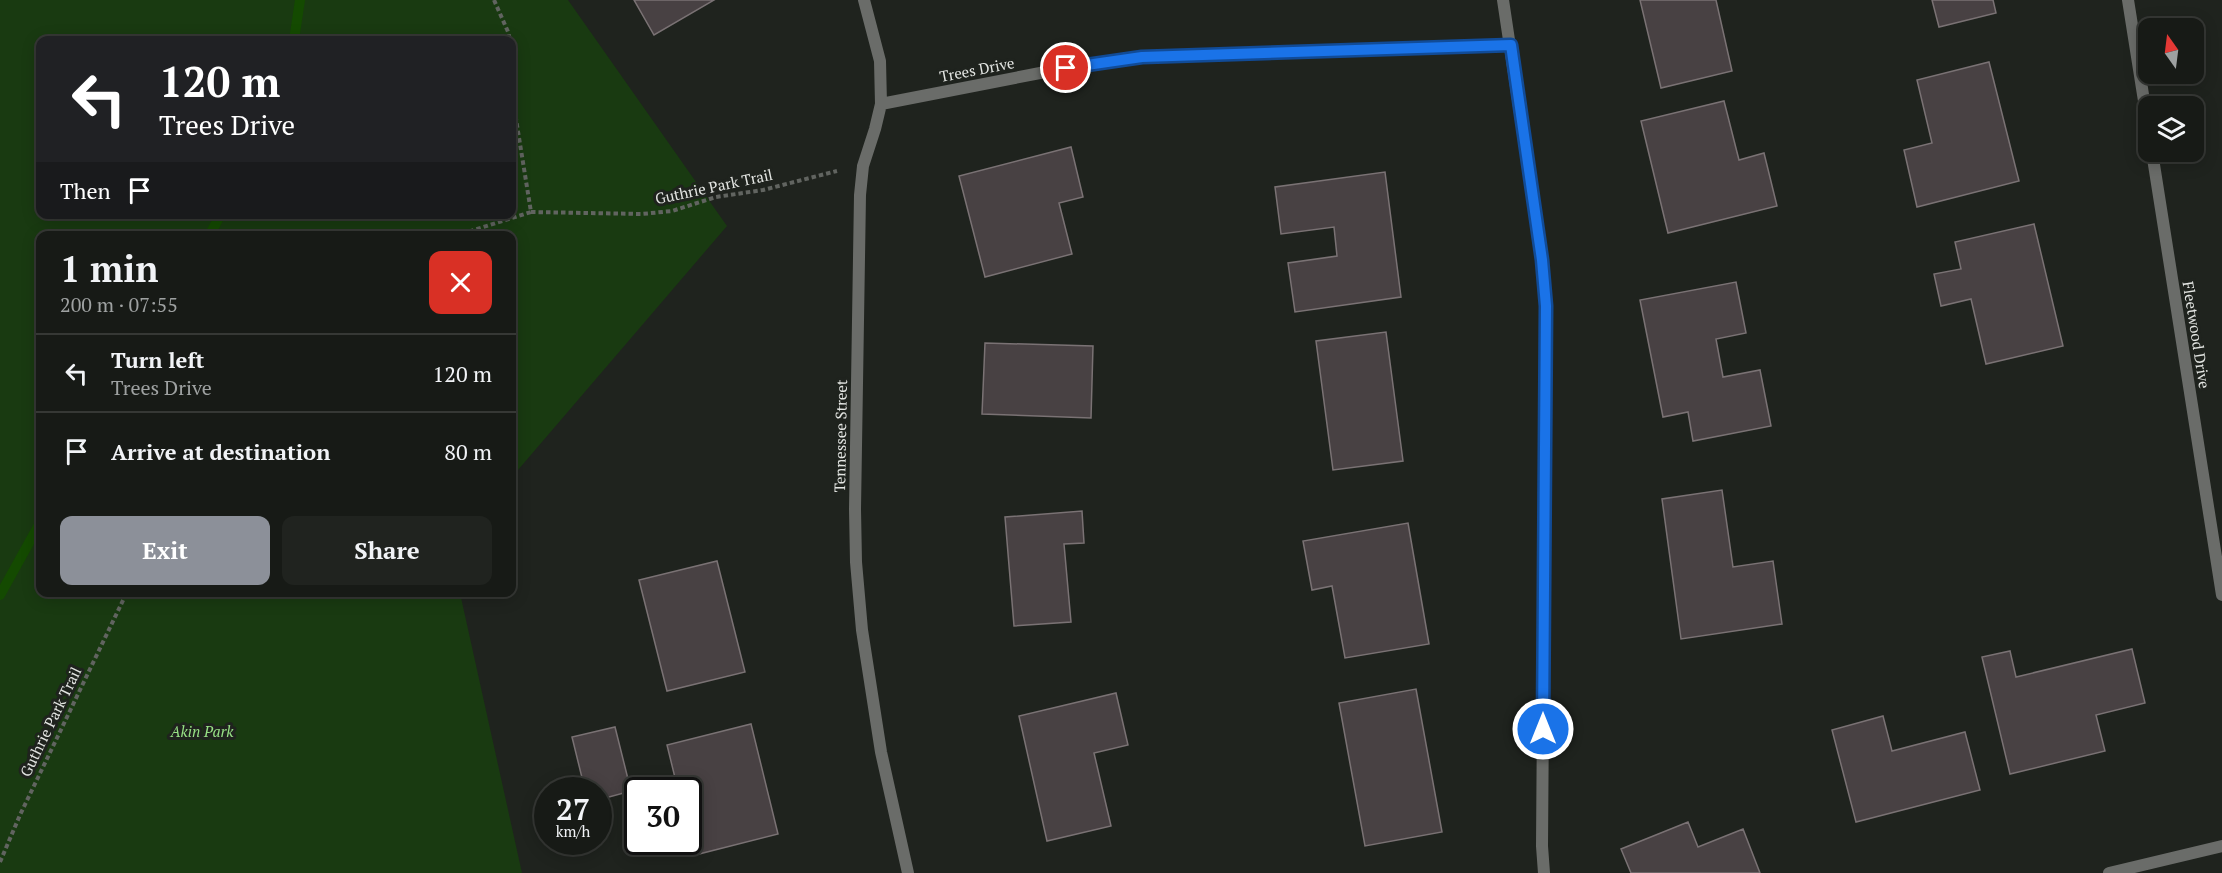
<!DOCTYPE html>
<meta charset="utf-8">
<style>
body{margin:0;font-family:"PT Serif",serif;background:#20231f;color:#f1f3f6;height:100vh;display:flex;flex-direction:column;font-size:22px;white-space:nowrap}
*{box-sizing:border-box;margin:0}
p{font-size:20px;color:#9ea1a1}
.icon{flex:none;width:33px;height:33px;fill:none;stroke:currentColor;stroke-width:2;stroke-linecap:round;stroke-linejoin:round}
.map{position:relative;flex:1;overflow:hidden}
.details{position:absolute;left:36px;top:231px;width:480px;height:366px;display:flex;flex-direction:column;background:#171a16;border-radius:12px;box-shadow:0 3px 15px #0003,0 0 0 2px #363835}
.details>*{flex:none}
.hud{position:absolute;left:36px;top:36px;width:480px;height:183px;border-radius:12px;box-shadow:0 3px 15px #0003,0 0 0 2px #363835;background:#202124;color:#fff;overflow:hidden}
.needle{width:39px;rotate:346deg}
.tools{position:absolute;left:2138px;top:18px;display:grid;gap:12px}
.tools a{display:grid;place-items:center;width:66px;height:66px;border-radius:12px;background:#171a16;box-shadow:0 3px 15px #0003,0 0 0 2px #363835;font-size:30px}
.speed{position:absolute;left:534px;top:777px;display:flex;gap:12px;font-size:30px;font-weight:700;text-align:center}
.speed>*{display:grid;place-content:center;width:78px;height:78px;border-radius:50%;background:#171a16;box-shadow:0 3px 15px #0003,0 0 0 2px #363835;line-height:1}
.speed small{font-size:15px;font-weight:400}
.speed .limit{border:3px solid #111;border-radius:9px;background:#fff;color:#111}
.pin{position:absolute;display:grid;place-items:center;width:51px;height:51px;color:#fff;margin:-26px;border:3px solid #fff;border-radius:50%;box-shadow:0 2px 6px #0007}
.me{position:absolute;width:66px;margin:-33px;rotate:0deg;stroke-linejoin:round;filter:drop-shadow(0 0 4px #0008)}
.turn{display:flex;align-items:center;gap:21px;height:126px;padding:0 24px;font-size:27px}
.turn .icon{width:78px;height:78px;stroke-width:2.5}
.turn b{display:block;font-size:42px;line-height:51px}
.then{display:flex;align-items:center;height:57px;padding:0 24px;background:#0003;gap:12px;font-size:22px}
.round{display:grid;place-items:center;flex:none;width:63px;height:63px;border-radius:12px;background:#20231f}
.head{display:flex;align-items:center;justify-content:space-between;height:102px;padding:0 24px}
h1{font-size:36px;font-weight:700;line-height:45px}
.action{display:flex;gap:12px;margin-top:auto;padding:12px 24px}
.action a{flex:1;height:69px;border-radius:12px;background:#8c9099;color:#fff;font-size:24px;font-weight:700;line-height:69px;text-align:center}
.action a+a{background:#20231f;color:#f1f3f6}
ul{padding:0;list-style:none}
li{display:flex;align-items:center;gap:18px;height:78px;padding:0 24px;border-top:2px solid #363835}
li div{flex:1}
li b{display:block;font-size:22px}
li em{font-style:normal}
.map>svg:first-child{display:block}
.green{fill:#193a11;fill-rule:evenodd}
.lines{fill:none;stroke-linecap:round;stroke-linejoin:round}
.stream{stroke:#144a01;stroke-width:10}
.building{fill:#484143;stroke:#7a7274;stroke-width:1.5}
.path{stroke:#616460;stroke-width:4;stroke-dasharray:4.5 3;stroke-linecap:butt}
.minor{stroke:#6a6c69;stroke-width:12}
.route-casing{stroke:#114b97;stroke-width:15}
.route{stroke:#1a73e8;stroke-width:10}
.labels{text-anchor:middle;stroke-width:6;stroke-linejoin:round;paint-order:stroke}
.street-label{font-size:15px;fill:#e3e5e2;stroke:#1f231e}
.park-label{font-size:15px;font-style:italic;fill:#97e185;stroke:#1f231e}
</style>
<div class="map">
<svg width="2222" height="873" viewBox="0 0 2222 873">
<rect width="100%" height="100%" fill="#1f231e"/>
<path class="green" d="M0 0H568L727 226 512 477V236H40V592L460 593 522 873H0ZM40 40H512V214H40Z"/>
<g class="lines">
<path class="stream" d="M294 40 300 0
M209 236 221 214
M0 595 40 523"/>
</g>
<path class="building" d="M634 0H714L654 35Z
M1640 0H1716L1732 71 1661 88Z
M1932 0H1993L1996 13 1939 27Z
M1989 62 2019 181 1917 207 1904 150 1932 143 1917 80Z
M1724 101 1739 160 1764 153 1777 206 1668 233 1641 121Z
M1071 147 1083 197 1059 203 1072 254 985 277 959 176Z
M1385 172 1401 297 1295 312 1288 263 1337 256 1334 227 1281 234 1275 187Z
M2034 224 2063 346 1986 364 1971 299 1941 306 1934 274 1961 269 1955 242Z
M1736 282 1746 333 1716 339 1723 377 1760 370 1771 426 1693 441 1688 412 1663 417 1640 300Z
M1386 332 1403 461 1333 470 1316 341Z
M985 343 1093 346 1091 418 982 414Z
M1722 490 1733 567 1773 561 1782 624 1681 639 1662 499Z
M1082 511 1084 543 1064 544 1071 622 1014 626 1005 517Z
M1408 523 1429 644 1345 658 1332 586 1312 590 1303 541Z
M717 561 745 672 667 691 639 580Z
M2132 649 2145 703 2096 715 2105 751 2010 774 1982 657 2010 651 2016 677Z
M1416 689 1442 832 1365 846 1339 703Z
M1116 693 1128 745 1094 753 1111 826 1047 841 1019 716Z
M1883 716 1892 751 1965 732 1980 790 1856 822 1832 730Z
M751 724 778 834 695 855 688 831V790H678L667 745Z
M615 727 631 791 598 800V790H585L572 737Z
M1688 822 1698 847 1743 829 1760 873H1631L1621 849Z"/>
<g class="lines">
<path class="path" d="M494 0 509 34V40
M531 212 642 214 672 211 716 197 763 190 837 171
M455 236 531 212 516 119 512 68
M0 862 20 815 127 592"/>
<path class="minor" d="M864 0 880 61 881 104 875 129 863 166 860 195 855 509 856 562 862 630 881 752 908 873
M1503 0 1542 260 1546 305 1542 846 1544 873
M2128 0 2148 126
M881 104 1066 68 1142 57 1511 45
M2152 152 2222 595
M2109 873 2222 846"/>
</g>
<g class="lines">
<defs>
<path id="route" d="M1066 68 1142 57 1511 45 1542 260 1546 306 1543 729"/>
</defs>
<use href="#route" class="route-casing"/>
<use href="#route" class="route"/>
</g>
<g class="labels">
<g class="street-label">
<text transform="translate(977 70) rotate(-11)" y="5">Trees Drive</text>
<text transform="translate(714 187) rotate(-12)" y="5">Guthrie Park Trail</text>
<text transform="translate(2196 335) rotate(81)" y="5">Fleetwood Drive</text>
<text transform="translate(841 436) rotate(-89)" y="5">Tennessee Street</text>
<text transform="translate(51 722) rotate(-64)" y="5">Guthrie Park Trail</text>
</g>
<g class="park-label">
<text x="202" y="737">Akin Park</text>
</g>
</g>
</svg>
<div class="tools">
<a><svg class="needle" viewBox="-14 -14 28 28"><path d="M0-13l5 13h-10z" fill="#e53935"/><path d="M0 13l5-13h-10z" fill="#9ea1a1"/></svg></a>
<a><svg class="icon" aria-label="layers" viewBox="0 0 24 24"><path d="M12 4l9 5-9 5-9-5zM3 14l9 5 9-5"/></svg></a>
</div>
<div class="speed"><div>27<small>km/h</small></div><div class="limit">30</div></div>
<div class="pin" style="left:1066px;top:68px;background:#d93025"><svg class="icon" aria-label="arrive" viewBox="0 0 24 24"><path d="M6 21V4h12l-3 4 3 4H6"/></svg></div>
<svg class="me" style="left:1543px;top:729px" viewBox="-20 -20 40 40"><circle r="17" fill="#1a73e8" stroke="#fff" stroke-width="3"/><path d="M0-11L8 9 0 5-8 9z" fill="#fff"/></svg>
<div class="hud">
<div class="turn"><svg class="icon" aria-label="left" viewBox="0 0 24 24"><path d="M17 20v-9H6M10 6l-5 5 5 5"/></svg><div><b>120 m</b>Trees Drive</div></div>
<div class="then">Then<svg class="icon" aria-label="arrive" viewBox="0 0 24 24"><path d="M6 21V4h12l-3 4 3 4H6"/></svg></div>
</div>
<section class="details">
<div class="head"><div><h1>1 min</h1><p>200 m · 07:55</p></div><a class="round" style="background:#d93025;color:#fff"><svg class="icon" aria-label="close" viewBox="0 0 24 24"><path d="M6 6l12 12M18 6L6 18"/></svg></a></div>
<ul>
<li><svg class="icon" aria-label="left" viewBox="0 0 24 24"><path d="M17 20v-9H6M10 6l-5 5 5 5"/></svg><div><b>Turn left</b><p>Trees Drive</p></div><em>120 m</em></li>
<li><svg class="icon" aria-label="arrive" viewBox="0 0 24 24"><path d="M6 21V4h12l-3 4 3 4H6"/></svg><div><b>Arrive at destination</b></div><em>80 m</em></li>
</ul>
<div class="action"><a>Exit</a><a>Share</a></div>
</section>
</div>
